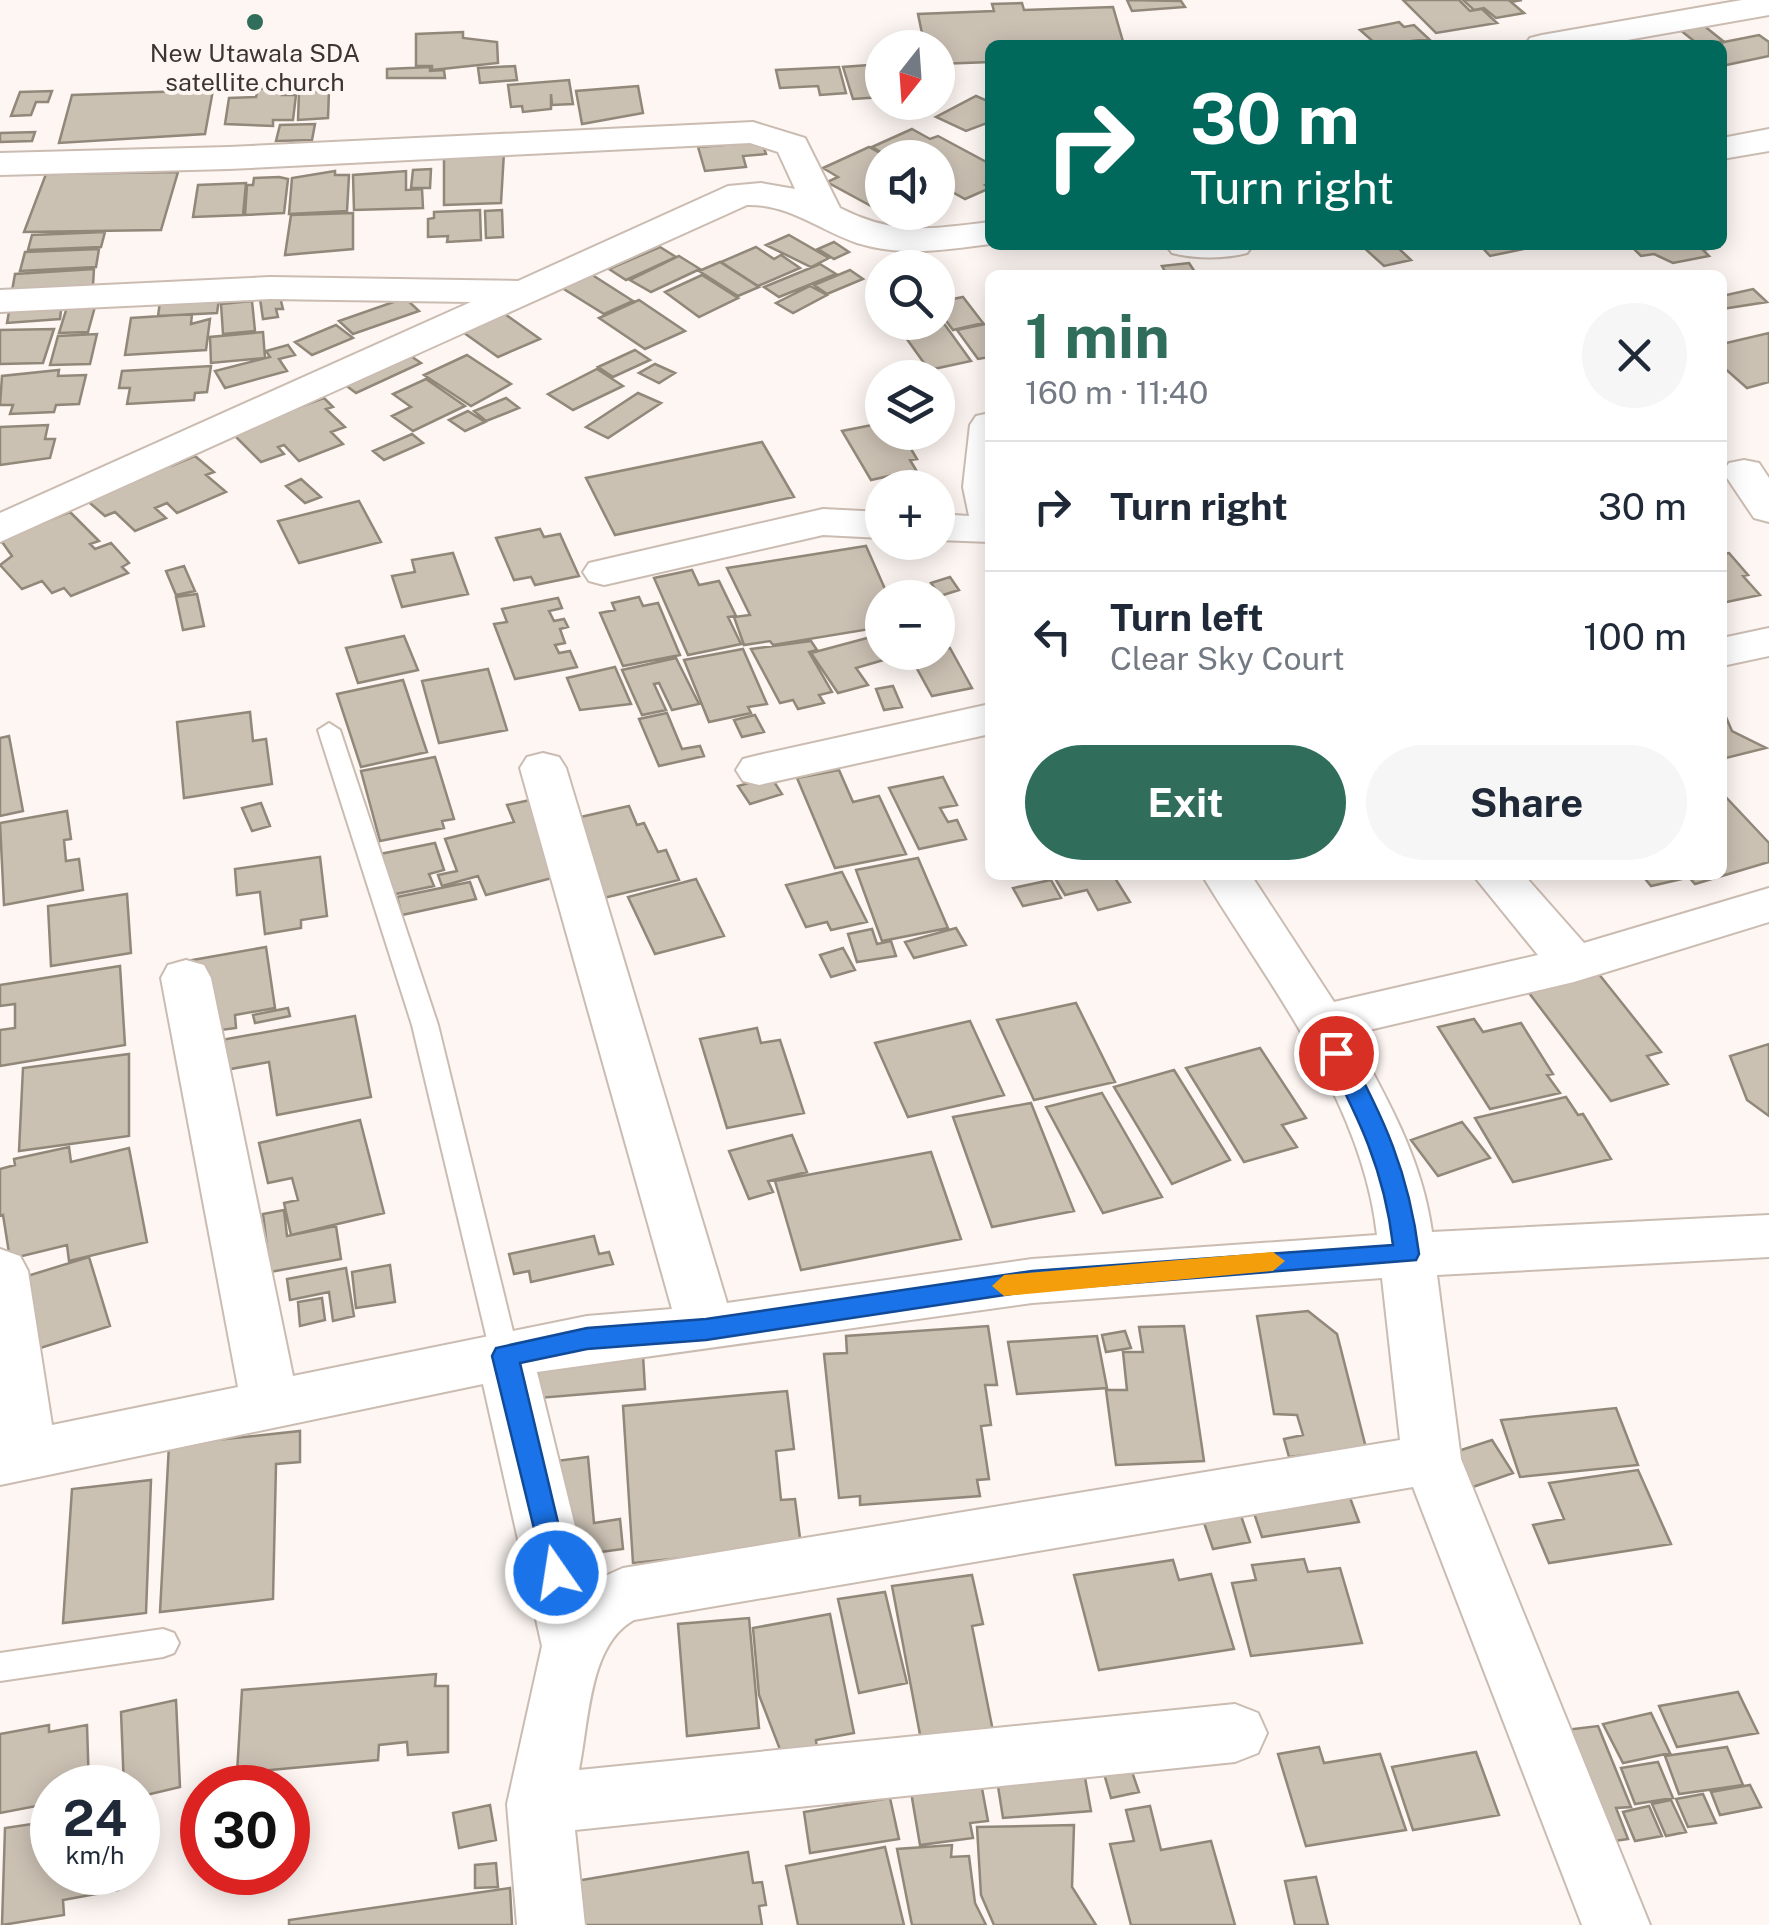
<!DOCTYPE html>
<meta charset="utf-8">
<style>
body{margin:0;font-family:"Public Sans",sans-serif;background:#f6f6f7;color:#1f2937;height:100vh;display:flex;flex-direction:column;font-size:38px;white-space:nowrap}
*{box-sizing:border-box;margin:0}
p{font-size:32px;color:#747a83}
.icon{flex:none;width:55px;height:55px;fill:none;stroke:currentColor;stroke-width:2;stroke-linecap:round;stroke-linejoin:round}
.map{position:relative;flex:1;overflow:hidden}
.side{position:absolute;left:985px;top:270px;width:742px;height:610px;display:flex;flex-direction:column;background:#fff;border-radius:15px;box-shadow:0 5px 25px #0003}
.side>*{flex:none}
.guide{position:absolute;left:985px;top:40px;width:742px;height:210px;border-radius:15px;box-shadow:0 5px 25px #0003;background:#00695c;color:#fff;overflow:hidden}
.needle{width:65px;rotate:197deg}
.fabs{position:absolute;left:865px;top:30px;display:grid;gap:20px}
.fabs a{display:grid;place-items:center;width:90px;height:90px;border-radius:50%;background:#fff;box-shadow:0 5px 25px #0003;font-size:50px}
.speed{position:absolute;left:30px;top:1765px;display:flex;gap:20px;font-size:50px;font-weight:700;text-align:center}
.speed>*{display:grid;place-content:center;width:130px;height:130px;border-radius:50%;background:#fff;box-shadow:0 5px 25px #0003;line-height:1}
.speed small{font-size:25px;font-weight:400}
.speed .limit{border:15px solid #d22;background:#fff;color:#111}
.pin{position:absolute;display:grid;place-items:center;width:85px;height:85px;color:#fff;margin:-42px;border:5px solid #fff;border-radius:50%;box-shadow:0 2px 10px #0007}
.me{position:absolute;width:110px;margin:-55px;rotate:347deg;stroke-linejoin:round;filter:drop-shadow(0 0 8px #0008)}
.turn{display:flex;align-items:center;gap:35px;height:210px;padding:0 40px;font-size:45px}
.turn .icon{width:130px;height:130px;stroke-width:2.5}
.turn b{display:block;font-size:70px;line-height:85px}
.round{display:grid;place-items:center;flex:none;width:105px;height:105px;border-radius:52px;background:#f6f6f7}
.headline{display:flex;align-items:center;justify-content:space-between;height:170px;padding:0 40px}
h1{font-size:60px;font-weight:700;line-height:75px;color:#306e5b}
.button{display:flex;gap:20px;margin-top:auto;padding:20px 40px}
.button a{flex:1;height:115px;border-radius:60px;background:#306e5b;color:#fff;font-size:40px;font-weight:700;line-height:115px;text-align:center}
.button a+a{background:#f6f6f7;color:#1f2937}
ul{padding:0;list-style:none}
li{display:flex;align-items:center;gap:30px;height:130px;padding:0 40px;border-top:2px solid #e0e1e3}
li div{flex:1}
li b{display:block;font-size:38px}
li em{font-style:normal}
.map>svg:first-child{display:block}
.building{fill:#cbc1b3;stroke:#91887a;stroke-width:2.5}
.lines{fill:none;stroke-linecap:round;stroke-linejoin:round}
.service-casing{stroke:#cbbcb2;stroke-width:4}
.minor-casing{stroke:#cbbcb2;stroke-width:4}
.service{fill:#fff;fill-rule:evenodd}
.minor{fill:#fff;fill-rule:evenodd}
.route{fill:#1a73e8;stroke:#114b97;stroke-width:2.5}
.slow{fill:#f59e0b}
.poi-dot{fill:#306e5b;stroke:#fdf6f2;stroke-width:4}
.labels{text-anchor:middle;stroke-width:8;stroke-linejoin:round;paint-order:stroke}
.far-poi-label{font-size:25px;fill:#3c3632;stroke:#fdf6f2}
</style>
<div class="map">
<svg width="1769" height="1925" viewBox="0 0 1769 1925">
<rect width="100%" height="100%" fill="#fdf6f2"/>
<path class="building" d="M1127 0 1181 1 1185 7 1132 11Z
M1403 0H1459L1470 11 1482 9 1497 23 1436 33Z
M1463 0H1522L1511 2 1524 13 1496 18 1484 8 1474 10Z
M1022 3 1024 10 1113 7 1124 45H990V62L938 64V48H925L918 14 994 11 992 4Z
M1399 22 1404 27 1414 25 1429 39 1377 45 1360 30Z
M1703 25 1723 41 1699 45 1680 30Z
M463 32V38L497 42 498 63 432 70V66H416V34Z
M1759 35 1769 42V56L1722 66V45H1709Z
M882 64V97L853 99 843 67Z
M515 66 517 80 480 83 478 68Z
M430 67V71L444 70 445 78H387V69Z
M839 67 846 93 820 95 818 86 780 88 776 70Z
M569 80 573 104 552 105 551 94V109L523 112 522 106 511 107 508 85Z
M638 86 643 113 582 124 576 91Z
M283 88 282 95H296L293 120H273V126L225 124 229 98 256 97 258 89Z
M213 90 205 134 59 143 72 95Z
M52 91 48 102H36L31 115 11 116 20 92Z
M329 91 328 118 298 120 299 92Z
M976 96 990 102V122L966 131 936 117Z
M315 124 312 140 276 141 280 125Z
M912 129 930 139 938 136 990 164V182L985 185 990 188 965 199 938 184V158H891L872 147Z
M35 132 32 141 0 142V133Z
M762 142 766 154 743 156 746 167 705 171 698 147Z
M869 147 889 158H882V212L827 182 838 177 823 168Z
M504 152 501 203 444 205V154Z
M431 169 430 188H411L413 170Z
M335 171V175H349L347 211 289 214 292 178Z
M406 171V190L422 189 423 208 354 210 353 175Z
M178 172 161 230 24 232 46 174Z
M279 177 288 179 284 213 245 215 247 185H253L254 178Z
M246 183 243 215 193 217 198 185Z
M480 210 481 240 447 242 448 236 428 237V219L434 218V212Z
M502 210 503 237 486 238 485 211Z
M353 213V249L285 255 291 215Z
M105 232 101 247 28 250 32 235Z
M789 235 829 258 811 267 766 245Z
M834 242 849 252 834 259 818 249Z
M1361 245H1395L1411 260 1384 266Z
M1480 245H1543L1490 256Z
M1630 245H1715L1718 247 1703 250 1709 256 1673 263 1654 254 1641 256Z
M660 247 676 257 626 280 609 269Z
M756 247 774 259 781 255 800 268 758 286 721 262Z
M99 249 96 267 20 271 25 252Z
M679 256 700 269 651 292 630 280Z
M720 262 759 287 738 296 699 271Z
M1189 263 1197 275H1167L1162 266Z
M820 264 836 274 779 297 764 287Z
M94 269 93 285 12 291 15 274Z
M583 269 633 301 604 314 554 283Z
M850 270 863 279 827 294 814 285Z
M702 275 738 298 699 317 665 292Z
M810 286 827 295 793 313 776 303Z
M1753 289 1767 302 1722 309V296Z
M280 297 283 309H276L278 317 263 319 260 299Z
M963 297 983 323 953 330 938 310V302Z
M405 298 419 311 353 334 339 321Z
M219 299 217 313 158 316 160 302Z
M639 300 685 331 645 349 599 318Z
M252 301 255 331 223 334 221 304Z
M62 302 60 319 7 323 10 306Z
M96 303 88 332 59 333 68 304Z
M502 312 540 339 498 357 460 330Z
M192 314 191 324 210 319 206 350 125 355 131 318Z
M938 318H940L971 361 929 370 904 335 924 330 919 322H938Z
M990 323V357L978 359 957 330Z
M336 325 353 338 312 355 295 342Z
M54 329 43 363 0 364V330Z
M263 332 265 358 211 363 210 337Z
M1769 333V382L1747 388 1722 366V344Z
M97 334 90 364 50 365 58 336Z
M288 345 295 355 279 359 287 371 225 388 215 371 270 357 266 351Z
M635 350 650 360 613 377 598 367Z
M405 352 421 363 356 393 340 381Z
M467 355 511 384 471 406 424 375Z
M655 364 675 373 659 383 639 373Z
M211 366 207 392 195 393 194 400 127 404 130 388H119L122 371Z
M597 369 623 386 573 410 548 394Z
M59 370 58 376 86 375 79 404 56 405 54 412 10 414 13 405H0L2 376Z
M426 379 465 406 413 431 392 416 411 407 393 394Z
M638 393 661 403 608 438 586 427Z
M324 398 333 407 326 409 345 427 331 432 343 444 299 461 284 445 278 447 284 454 261 462 231 432Z
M506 398 519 408 486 421 474 411Z
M468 411 485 422 465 431 449 420Z
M882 423V432H901L917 459 910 460 916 470 871 480 842 431Z
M48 425 45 439H55L50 458 0 465V427Z
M412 434 423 443 384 460 373 451Z
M762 442 794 497 615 535 586 478Z
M195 456 214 472 206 475 226 492 177 513 167 503 155 508 166 518 135 531 115 512 105 516 83 497 166 462 171 466Z
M301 479 321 497 305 503 286 486Z
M359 501 381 542 299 563 278 521Z
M70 512 99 541 90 544 95 549 111 543 129 563 122 567 128 573 71 596 64 588 52 593 42 581 22 589 0 565 12 556 0 539Z
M540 529 544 537 560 534 579 576 535 585 531 577 514 580 496 538Z
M866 546 889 598H882V627L773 645 770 641 744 645 734 617 750 615 727 568Z
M453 553 468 594 402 607 392 576 415 572 412 560Z
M1729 553 1748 575 1743 576 1760 595 1722 603V554Z
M184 566 195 591 176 595 166 571Z
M692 570 699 585 719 581 736 616 728 617 741 644 688 655 654 578Z
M950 577 959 590 940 596 931 583Z
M197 594 204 626 183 630 176 597Z
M639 597 643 606 658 603 680 655 623 666 600 613 615 610 612 603Z
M558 598 562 608 549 611 554 621 564 619 568 627 560 629 565 643 555 645 559 653 570 651 577 667 515 679 494 624 507 622 502 609Z
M404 636 418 670 358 683 346 648Z
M871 637 887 659 856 668 868 685 838 693 811 653Z
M811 641 817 650 809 652 832 692 819 695 824 703 798 709 793 700 780 703 751 649Z
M950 648 972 688 932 696 910 656Z
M743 649 767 704 748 707 751 713 709 722 684 660Z
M676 658 699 704 672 710 659 683 654 684 666 710 642 715 622 670Z
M615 667 631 704 580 710 567 678Z
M488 669 507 730 439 743 422 681Z
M403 680 427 752 361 767 337 694Z
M893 686 902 707 884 710 876 689Z
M1722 708 1732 731 1766 748 1722 759Z
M250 712 253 741 266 739 272 784 184 798 177 722Z
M667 713 682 749 700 746 704 756 659 766 639 719Z
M755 715 764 732 742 737 734 720Z
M9 736 23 811 0 816V738Z
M435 757 454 819 442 821 444 828 380 841 361 771Z
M839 770 853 802 879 796 906 854 835 868 797 778Z
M771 777 782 794 750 804 738 786Z
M943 777 957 805 940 808 948 822 957 820 966 839 919 849 889 788Z
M1722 793 1769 843V862L1695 884 1687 875H1722Z
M535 799 568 874 486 895 478 876 442 886 438 875 457 871 445 839 514 822 507 805Z
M261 803 270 826 252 831 242 808Z
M629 806 637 825 644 823 658 852 666 850 679 880 587 902 563 821Z
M67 811 71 839 64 840 66 861 79 859 83 890 4 905 0 823Z
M435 843 444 870 429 874 434 886 391 895 380 854Z
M320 857 327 916 301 920V928L265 934 260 892 237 895 235 869Z
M918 858 948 928 882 941 856 870Z
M842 872 867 922 831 930 827 922 806 927 786 885Z
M1053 875H1113L1130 902 1098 910 1087 890 1065 895Z
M1642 875H1679L1682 879 1651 886Z
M696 879 724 936 655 954 628 897Z
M1051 880 1061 898 1023 906 1013 888Z
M470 882 476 899 402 915 397 897Z
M127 894 131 953 51 966 48 906Z
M956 928 966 945 914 958 905 942Z
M872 929 877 944 891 941 896 956 857 962 848 934Z
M266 947 275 1008 235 1015 236 1028 214 1031 187 961Z
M843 948 855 970 831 977 820 955Z
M120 966 125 1045 0 1066V1030L15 1028V1004L0 1006V985Z
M1598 973 1661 1052 1647 1056 1668 1084 1611 1101 1529 993Z
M1076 1003 1115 1082 1034 1100 997 1020Z
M288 1008 290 1016 255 1023 253 1015Z
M355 1016 371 1097 277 1115 269 1062 220 1071 216 1041Z
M1474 1019 1483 1032 1521 1023 1553 1074 1547 1075 1560 1093 1490 1109 1438 1027Z
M970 1021 1004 1095 908 1117 875 1043Z
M757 1028 761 1043 780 1040 804 1113 727 1128 700 1039Z
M1769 1044V1116L1747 1100 1730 1056Z
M1260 1048 1306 1118 1282 1125 1297 1147 1244 1162 1186 1068Z
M129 1054V1136L19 1151 23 1068Z
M1174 1070 1230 1160 1172 1184 1114 1087Z
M1102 1093 1162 1197 1103 1213 1046 1107Z
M1566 1097 1578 1115 1583 1114 1611 1159 1513 1182 1475 1118Z
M1031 1103 1074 1211 992 1227 953 1117Z
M360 1120 384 1213 291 1235 284 1203 298 1200 292 1178 268 1183 259 1143Z
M1462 1122 1490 1158 1438 1176 1411 1140Z
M792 1135 807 1172 768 1181 773 1192 749 1199 729 1151Z
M69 1147 71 1162 129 1148 147 1242 69 1261 67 1245 10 1259 3 1215 0 1216V1169L15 1165 14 1159Z
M931 1152 961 1239 801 1270 775 1181Z
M284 1210 287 1236 336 1226 341 1259 270 1272 263 1214Z
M594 1236 599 1254 609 1252 613 1264 531 1282 529 1271 514 1274 509 1254Z
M89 1257 110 1326 31 1351 11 1281Z
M390 1265 395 1302 356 1308 352 1272Z
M346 1268 354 1316 333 1321 329 1292 290 1300 287 1279Z
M322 1298 325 1320 300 1326 298 1302Z
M1308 1311 1337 1334 1366 1448 1289 1457 1284 1439 1303 1435 1297 1415 1274 1414 1257 1316Z
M988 1326 997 1385H985L991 1425 981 1426 989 1479 977 1480 980 1496 860 1505V1496L839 1498 824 1354 847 1353 846 1336Z
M1184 1326 1204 1461 1116 1465 1106 1390H1127L1123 1352H1143L1139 1327Z
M1125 1331 1131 1348 1106 1352 1102 1335Z
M1097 1336 1107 1388 1017 1394 1008 1342Z
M643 1355 645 1389 539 1398 538 1363Z
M787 1391 794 1449 776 1451 781 1500 795 1499 801 1546 633 1563 623 1406Z
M1616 1408 1638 1465 1520 1477 1501 1420Z
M300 1431V1462L276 1464 273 1599 160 1612 169 1445Z
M1492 1440 1513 1473 1473 1487 1452 1453Z
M588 1457 594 1523 620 1519 623 1549 564 1557 556 1461Z
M1638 1470 1671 1544 1549 1563 1533 1525 1564 1519 1549 1483Z
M151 1480 146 1613 63 1623 72 1489Z
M1349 1495 1359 1522 1262 1537 1253 1510Z
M1239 1510 1250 1542 1213 1549 1202 1517Z
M1304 1559 1308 1572 1340 1568 1362 1643 1251 1656 1232 1583 1256 1580 1252 1565Z
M1173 1560 1179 1580 1211 1574 1234 1649 1099 1670 1074 1575Z
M972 1575 983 1624 972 1626 995 1741 925 1761 892 1586Z
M885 1592 907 1683 859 1693 838 1599Z
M830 1614 854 1733 816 1740 817 1749 781 1752 759 1695 753 1628Z
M749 1618 759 1728 687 1736 678 1624Z
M436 1674 435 1686H448V1752L408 1755 407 1742 379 1745 378 1760 237 1773 242 1690Z
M1738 1692 1758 1733 1677 1747 1659 1706Z
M176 1700 180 1787 138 1797V1788H124L121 1712Z
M1651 1713 1670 1753 1623 1763 1603 1724Z
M49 1725V1732L87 1725 89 1788H52V1803L0 1813V1734Z
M1598 1726 1631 1807 1616 1808 1628 1839 1607 1842 1565 1730Z
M1319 1747 1324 1763 1380 1754 1406 1830 1306 1846 1278 1754Z
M1727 1747 1743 1785 1679 1794 1665 1756Z
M1476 1752 1499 1815 1413 1830 1392 1767Z
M1658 1762 1673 1798 1635 1804 1621 1768Z
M1130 1766 1139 1792 1111 1798 1103 1770Z
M1084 1772 1091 1811 1003 1818 997 1780Z
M981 1783 988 1821 970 1823 973 1838 920 1845 911 1792Z
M1750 1785 1761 1807 1720 1815 1711 1792Z
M1703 1794 1716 1823 1688 1827 1676 1799Z
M890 1798 899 1839 810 1853 804 1812Z
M1671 1800 1686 1832 1666 1836 1652 1804Z
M490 1805 496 1840 459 1848 453 1813Z
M1150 1806 1161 1850 1211 1841 1235 1925H1131L1110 1844 1134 1841 1126 1810Z
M1649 1806 1662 1836 1635 1841 1623 1812Z
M52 1821V1872H118V1890L63 1900 64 1915 2 1925 5 1828Z
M1074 1825 1072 1887 1096 1925H994L981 1895 977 1827Z
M952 1845 951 1857 969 1856 975 1903 986 1925H912L897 1849Z
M885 1847 904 1925H798L786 1866Z
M748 1852 753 1883 762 1882 766 1905 759 1906 762 1925H562L558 1884Z
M496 1863 498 1887 475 1888V1865Z
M1316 1877 1328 1925H1295L1285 1881Z
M510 1888 512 1925H289V1920Z"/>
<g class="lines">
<defs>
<path id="service" d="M329 723 340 730 438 1025 519 1356 515 1364 505 1368 495 1364 491 1356 412 1025 318 730Z
M163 1629 174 1633 179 1643 174 1653 163 1657 0 1681V1653Z"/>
<path id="minor" d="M1742 0H1769V15L1599 45H1525L1530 38 1542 35Z
M753 122 805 138 840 208C895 236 931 229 990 222V244C945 250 902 257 857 243 819 230 789 204 747 205L0 542V513L471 302 270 299 0 312V290L270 277 518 281 728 186 761 183 795 189 778 152 750 143 229 169 0 175V153L229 147Z
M1769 129V151L1722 159V138Z
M1166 245H1253L1247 253C1224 259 1195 259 1172 253Z
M990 413V542L938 540V514L969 516 963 487 970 425 976 416Z
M1744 460 1759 463 1769 478V522L1754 518 1723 472 1729 463Z
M823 509 882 512V538L823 535 604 585 589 581 583 572 589 563Z
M1769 628V656L1722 666V638Z
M990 704V734L759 785 743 781 736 770 743 759 759 755Z
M543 753 559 757 566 768 727 1303 1032 1259 1377 1235C1362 1101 1270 987 1202 875H1251L1334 1002 1538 955 1473 875H1524L1584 943 1769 888V922L1574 982 1352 1034C1387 1099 1422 1158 1432 1232L1769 1215V1257L1437 1275 1461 1459 1650 1925H1582L1413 1487 634 1620C588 1645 589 1724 579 1770L1235 1704 1258 1713 1267 1733 1258 1753 1235 1762 575 1830 585 1925H517L507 1804 542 1646 483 1384 0 1485V1249L20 1256 28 1271 52 1425 238 1387 161 978 168 965 186 960 204 965 211 978 293 1376 587 1316 672 1309 520 768 527 757ZM1382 1278 1400 1440 623 1568 589 1583 537 1372 1032 1303Z"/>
</defs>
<use href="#service" class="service-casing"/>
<use href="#minor" class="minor-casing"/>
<use href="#service" class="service"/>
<use href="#minor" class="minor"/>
</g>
<path class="route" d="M1336 1044 1345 1047C1384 1117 1409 1173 1419 1254L1416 1260 1032 1291 706 1340 587 1349 520 1363 570 1573 566 1582 556 1585 547 1582 492 1356 496 1348 587 1328 706 1319 1032 1271 1393 1245C1384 1169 1359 1119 1325 1053Z"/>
<path class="slow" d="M1273 1252 1285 1261 1273 1271 1004 1296 992 1286 1004 1275Z"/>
<circle class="poi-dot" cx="255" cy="22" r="10"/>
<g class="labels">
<g class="far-poi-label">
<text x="255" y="62">New Utawala SDA<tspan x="255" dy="29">satellite church</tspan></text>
</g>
</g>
</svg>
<div class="fabs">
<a><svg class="needle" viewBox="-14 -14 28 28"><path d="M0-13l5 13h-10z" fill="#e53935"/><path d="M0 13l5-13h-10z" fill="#747a83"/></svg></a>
<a><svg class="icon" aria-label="sound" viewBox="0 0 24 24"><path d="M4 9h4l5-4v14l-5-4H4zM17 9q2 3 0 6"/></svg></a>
<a><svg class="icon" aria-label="search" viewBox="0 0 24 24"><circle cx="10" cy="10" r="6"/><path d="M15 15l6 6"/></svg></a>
<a><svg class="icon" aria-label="layers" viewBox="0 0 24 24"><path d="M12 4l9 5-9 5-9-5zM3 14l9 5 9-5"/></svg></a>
<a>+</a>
<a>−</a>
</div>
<div class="speed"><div>24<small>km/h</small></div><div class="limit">30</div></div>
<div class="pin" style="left:1336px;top:1053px;background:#d93025"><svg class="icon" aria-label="arrive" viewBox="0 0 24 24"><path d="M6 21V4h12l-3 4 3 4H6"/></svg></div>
<svg class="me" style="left:556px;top:1573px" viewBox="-20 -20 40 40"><circle r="17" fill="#1a73e8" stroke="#fff" stroke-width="3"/><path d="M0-11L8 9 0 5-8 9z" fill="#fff"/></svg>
<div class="guide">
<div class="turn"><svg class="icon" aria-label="right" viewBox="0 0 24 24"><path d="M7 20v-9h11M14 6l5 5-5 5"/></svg><div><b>30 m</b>Turn right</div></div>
</div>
<section class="side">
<div class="headline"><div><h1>1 min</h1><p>160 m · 11:40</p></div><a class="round"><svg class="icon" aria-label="close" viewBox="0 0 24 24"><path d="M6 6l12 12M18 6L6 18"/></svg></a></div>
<ul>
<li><svg class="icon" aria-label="right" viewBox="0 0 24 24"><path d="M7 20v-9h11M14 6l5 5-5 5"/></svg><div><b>Turn right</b></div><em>30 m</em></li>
<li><svg class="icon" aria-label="left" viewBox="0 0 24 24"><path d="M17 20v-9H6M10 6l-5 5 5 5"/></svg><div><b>Turn left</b><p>Clear Sky Court</p></div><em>100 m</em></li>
</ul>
<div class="button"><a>Exit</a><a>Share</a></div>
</section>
</div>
